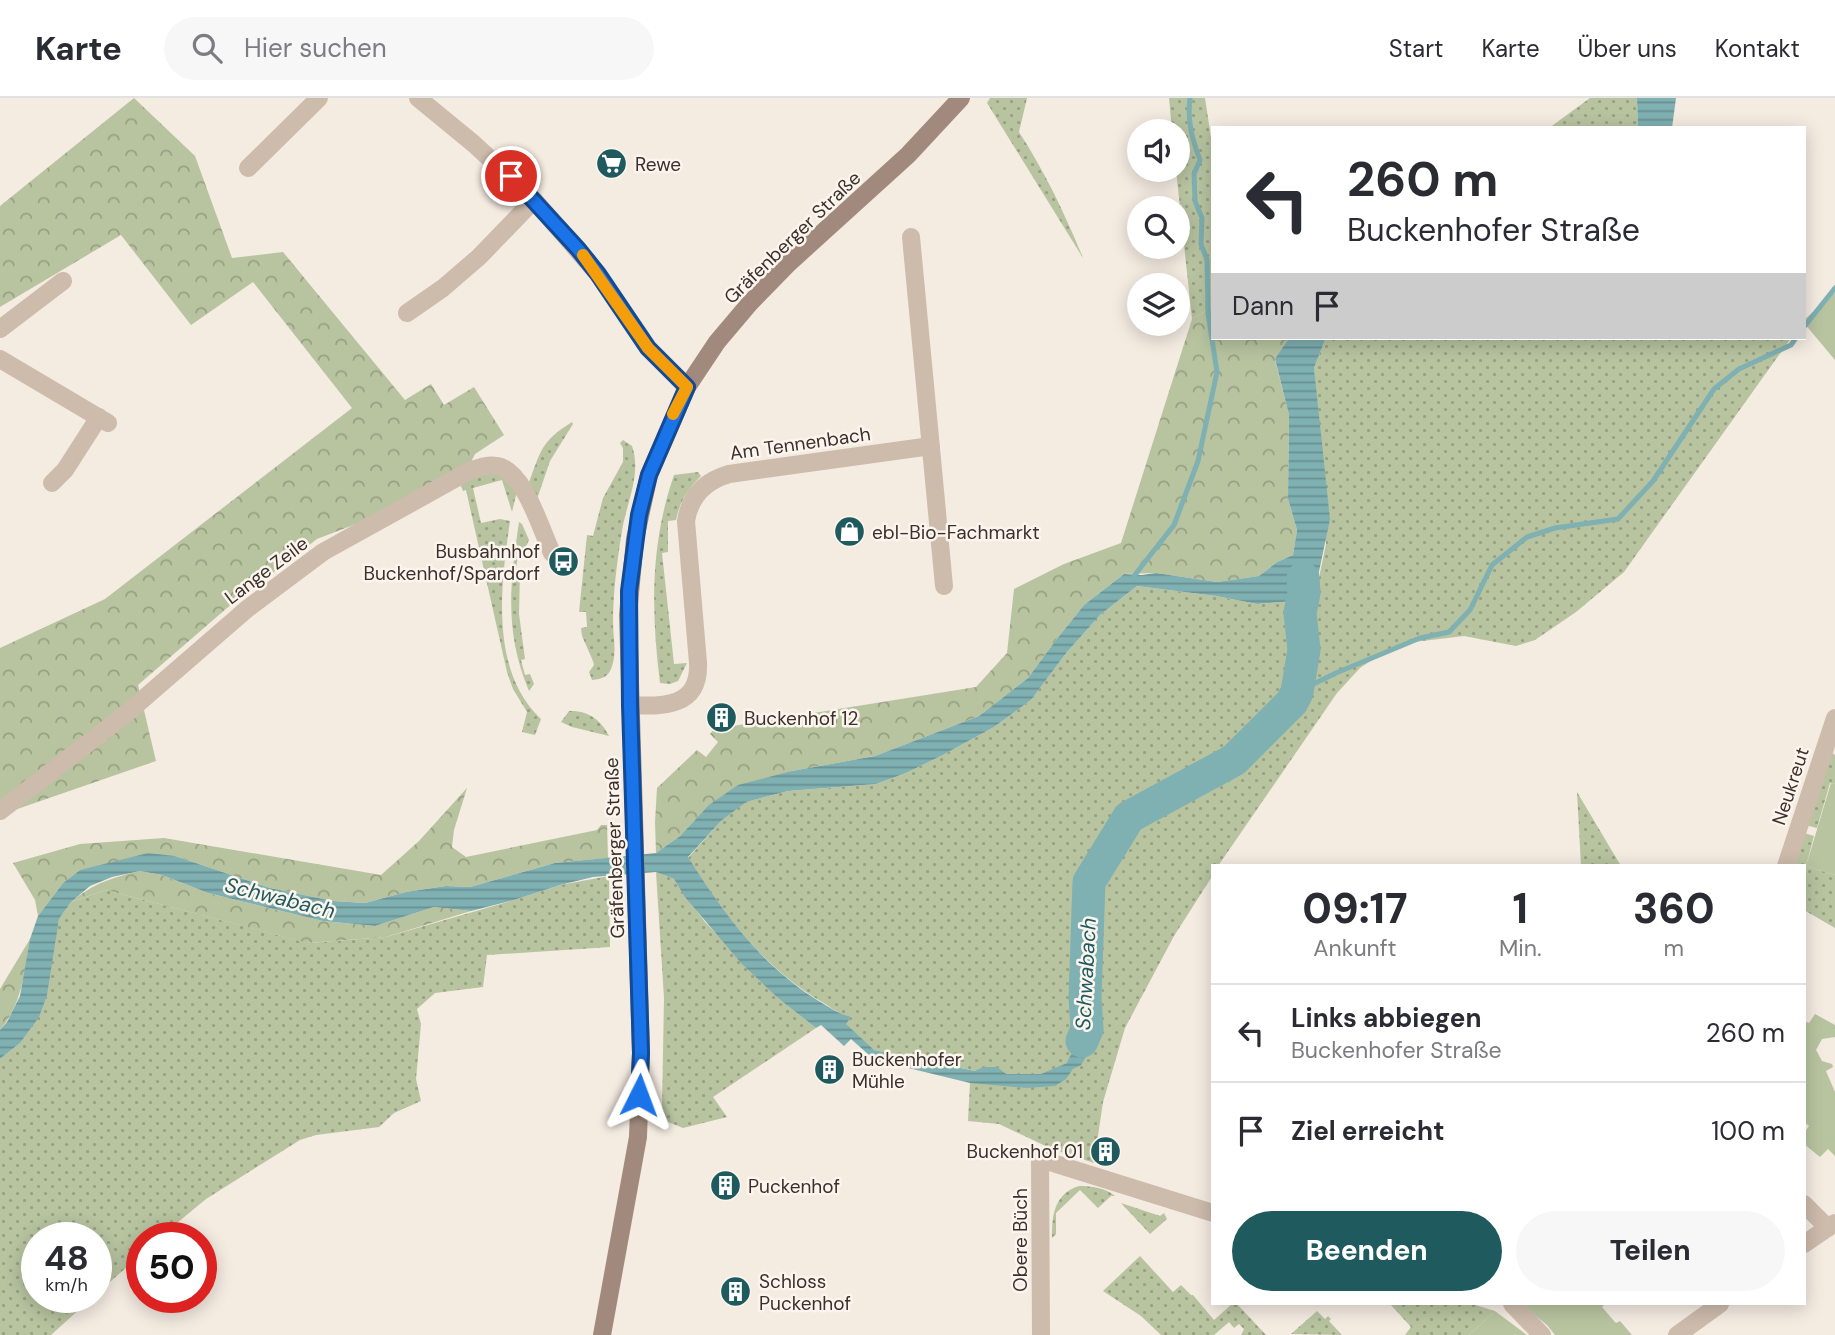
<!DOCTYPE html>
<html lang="de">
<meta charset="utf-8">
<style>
body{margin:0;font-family:"DM Sans",sans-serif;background:#f7f7f7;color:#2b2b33;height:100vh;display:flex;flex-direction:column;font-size:26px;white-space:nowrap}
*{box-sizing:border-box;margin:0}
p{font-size:23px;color:#7c7c81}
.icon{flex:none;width:38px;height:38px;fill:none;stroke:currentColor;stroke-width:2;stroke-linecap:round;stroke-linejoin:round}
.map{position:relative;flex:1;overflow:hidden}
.drawer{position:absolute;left:1211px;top:766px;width:595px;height:441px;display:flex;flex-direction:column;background:#fff;border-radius:0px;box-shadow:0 4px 18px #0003}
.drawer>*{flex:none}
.guide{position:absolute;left:1211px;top:28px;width:595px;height:214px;border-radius:0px;box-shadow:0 4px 18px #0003;background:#fff;color:#2b2b33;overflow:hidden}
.tools{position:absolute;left:1127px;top:21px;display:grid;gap:14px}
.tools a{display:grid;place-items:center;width:63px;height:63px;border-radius:50%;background:#fff;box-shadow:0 4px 18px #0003;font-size:35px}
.speed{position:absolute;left:21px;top:1124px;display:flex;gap:14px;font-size:35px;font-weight:700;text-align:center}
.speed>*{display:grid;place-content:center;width:91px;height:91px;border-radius:50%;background:#fff;box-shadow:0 4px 18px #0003;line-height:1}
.speed small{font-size:18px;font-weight:400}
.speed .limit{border:10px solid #d22;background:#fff;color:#111}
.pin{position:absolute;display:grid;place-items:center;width:60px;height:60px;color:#fff;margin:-30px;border:4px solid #fff;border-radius:50%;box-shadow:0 2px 7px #0007}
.me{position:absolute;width:77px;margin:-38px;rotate:3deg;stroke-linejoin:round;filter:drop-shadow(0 0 5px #0008)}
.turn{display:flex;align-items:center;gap:24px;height:147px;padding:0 21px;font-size:32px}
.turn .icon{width:91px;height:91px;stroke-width:2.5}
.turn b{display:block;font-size:49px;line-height:60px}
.then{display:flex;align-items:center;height:66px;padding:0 21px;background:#0003;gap:14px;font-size:26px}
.eta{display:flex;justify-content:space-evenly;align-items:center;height:119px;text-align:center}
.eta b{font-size:42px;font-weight:800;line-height:49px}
.primary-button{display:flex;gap:14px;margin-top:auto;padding:14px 21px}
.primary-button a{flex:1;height:80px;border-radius:42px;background:#1f5a5e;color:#fff;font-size:28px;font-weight:800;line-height:80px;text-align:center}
.primary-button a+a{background:#f7f7f7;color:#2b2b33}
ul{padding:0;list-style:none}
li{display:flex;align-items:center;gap:21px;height:98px;padding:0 21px;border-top:2px solid #e1e1e2}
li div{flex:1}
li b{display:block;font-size:26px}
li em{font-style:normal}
header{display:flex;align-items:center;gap:42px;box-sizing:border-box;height:98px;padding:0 35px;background:#fff;border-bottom:2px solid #e1e1e2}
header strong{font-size:33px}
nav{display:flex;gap:38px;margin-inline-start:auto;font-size:24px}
.search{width:490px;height:63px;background:#f7f7f7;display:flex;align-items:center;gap:18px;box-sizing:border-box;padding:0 24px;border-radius:38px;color:#7c7c81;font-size:26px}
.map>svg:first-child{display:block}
.grass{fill:url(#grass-dots)}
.forest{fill:url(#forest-crowns)}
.garden{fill:#b8c4a0}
.water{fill:url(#water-rules)}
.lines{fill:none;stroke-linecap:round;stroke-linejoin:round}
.stream{stroke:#7fb0b2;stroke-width:5}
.river{stroke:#7fb0b2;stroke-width:33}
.minor{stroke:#cdbbac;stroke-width:18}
.tertiary{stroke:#cdbbac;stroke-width:18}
.secondary{stroke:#a18a7d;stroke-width:18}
.route-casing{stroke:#114b97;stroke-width:18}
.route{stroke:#1a73e8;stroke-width:12}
.slow{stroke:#f59e0b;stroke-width:12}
.labels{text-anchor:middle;stroke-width:5;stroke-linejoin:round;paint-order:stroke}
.poi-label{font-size:19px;fill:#3b302b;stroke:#fbf5ee;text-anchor:start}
.street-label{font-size:19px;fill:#3b302b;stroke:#fbf5ee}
.water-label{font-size:21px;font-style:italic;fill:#1f5a5e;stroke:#fbf5ee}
</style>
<header>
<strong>Karte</strong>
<div class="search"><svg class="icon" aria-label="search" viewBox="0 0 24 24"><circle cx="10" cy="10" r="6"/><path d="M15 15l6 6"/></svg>Hier suchen</div>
<nav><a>Start</a><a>Karte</a><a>Über uns</a><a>Kontakt</a></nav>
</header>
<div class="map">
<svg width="1835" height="1237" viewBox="0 0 1835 1237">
<defs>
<pattern id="grass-dots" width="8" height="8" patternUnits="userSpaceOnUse" patternTransform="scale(1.75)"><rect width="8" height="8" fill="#b8c4a0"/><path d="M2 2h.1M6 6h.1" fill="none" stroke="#97a083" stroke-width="1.8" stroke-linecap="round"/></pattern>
<pattern id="forest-crowns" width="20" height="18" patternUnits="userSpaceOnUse" patternTransform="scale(1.75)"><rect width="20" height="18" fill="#b8c4a0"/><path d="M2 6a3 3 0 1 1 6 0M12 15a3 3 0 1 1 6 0" fill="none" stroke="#97a083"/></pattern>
<pattern id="water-rules" width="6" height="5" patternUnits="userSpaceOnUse" patternTransform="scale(1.75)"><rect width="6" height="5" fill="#7fb0b2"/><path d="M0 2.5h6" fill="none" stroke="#699091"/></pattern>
</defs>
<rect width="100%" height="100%" fill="#f4ebe1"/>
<path class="grass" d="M990 0H1027L1019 34C1045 74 1065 116 1083 160L987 5Z
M1169 0H1205L1213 53V209L1192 221 1176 72 1178 33H1172Z
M1590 0H1637L1638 30H1549Z
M1329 240H1791L1624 474 1576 514 1535 542 1516 548 1464 538 1414 544 1384 554 1360 570 1337 595 1218 768H1213V777L1174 838 1125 930 1103 1004 1094 1065 1052 1051 999 1026 968 1023 970 985 975 973 874 952 870 949 845 926 850 920C839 916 832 910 822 904 763 870 724 816 688 760L721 723 745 704 788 693 876 686 906 675 941 658 994 629 1031 602 1067 554 1100 517 1137 488 1216 498 1257 506 1294 503 1299 523 1311 518 1326 446 1314 270 1325 242Z
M572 324 573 326 550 363 536 404 528 387C541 353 540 344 572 324Z
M623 342 632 348C642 376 626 406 622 433 617 463 613 495 613 525 613 539 617 554 612 568 609 579 602 581 592 582L589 574 594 567 593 563 582 538 581 530 587 529 586 514H579L587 437 593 438 603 400 623 364V350L620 345Z
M498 374 517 393 512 414 502 382 473 390 481 425 500 421 510 423C501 486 489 572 541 621L535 637 522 634 527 614 513 591 507 574 466 392 463 393 460 386 479 377Z
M698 374 701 378C688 391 680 403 676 422L668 423V454L662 455 674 566 687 565 678 583 670 586 660 585C651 512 650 447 674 377Z
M519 424 522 426 529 442 522 457H518L516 472 520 473 519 516 525 561 521 562 525 577 530 576 534 586 529 593C504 534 510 485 519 424Z
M569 613C588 612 601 622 609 638L572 629 561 624Z
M1832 655 1835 657V686L1830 685 1817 730 1805 727Z
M1577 694 1621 768H1581Z
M1804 735 1814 738 1806 768 1835 777V830L1804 812V768H1792Z
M656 774 674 781 705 824 779 901 816 930 713 999 727 1019 683 1030 668 1024 662 1011 664 900Z
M609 778 610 849 487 857 483 889 435 895 417 911 421 926 416 981 421 1003 394 1015 379 1029 316 1037 300 1042 206 1101 160 1139H142V1156L96 1196V1139H37V1199H93L51 1237H0V961L20 945 53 849 59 821 71 804 106 792 308 845 386 839 514 802 560 787Z
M1079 1088C1091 1088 1106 1090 1115 1098H1111L1098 1110 1080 1092 1056 1115V1136L1052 1140C1052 1117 1054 1096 1079 1088Z
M1121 1105 1160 1118 1164 1115 1167 1121 1150 1136Z
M1140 1158 1173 1194 1181 1187 1191 1197H1193L1214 1222 1232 1206H1237L1266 1237H1241L1244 1231 1239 1226 1234 1230 1229 1224 1214 1237H1161L1141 1218 1103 1193Z
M1390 1206H1472L1495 1213 1469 1237H1405L1411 1229Z
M1317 1213 1325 1221 1328 1218 1331 1221 1329 1223 1342 1237 1291 1236Z"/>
<path class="forest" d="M134 0 195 58 232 160 283 154 405 302 431 286 444 307 474 289 504 337 475 356 460 386 317 441 227 510 138 587 156 663 0 717V550L105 501 352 310 253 184 191 227 121 137 0 209V108Z
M1213 209V240H1289L1275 262 1289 317 1288 401 1297 432 1293 457 1277 464 1259 478 1217 484 1156 475 1124 476 1084 507 1056 542 1028 580 979 618 875 658 792 673 696 721 680 738 656 755 655 724 657 690 697 652 706 659 718 644 710 636 714 631 976 589 1007 555 1014 491 1064 466 1121 445 1192 221Z
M467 690 454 732 452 749 466 759 597 732 601 727H607L608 760 555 765 470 789 446 788 406 794 365 805 333 803 270 790 175 758 80 772 63 785 38 818 35 802 13 765 80 746 164 740 381 777 419 743Z
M140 773 162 777 208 795 323 823 375 828 434 809 471 813 386 839 307 845 106 792 71 804C94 785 111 780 140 773Z
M30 841C25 873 22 906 0 932V891Z"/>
<path class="garden" d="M1835 194V262L1804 225V222Z
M1831 685 1835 686V777L1806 768Z
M1815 916 1835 927V939L1822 941 1816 952 1822 963 1832 966 1833 969 1826 973 1835 994V1058L1828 1051 1820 1059 1804 1046V1035L1809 1028 1804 1024V923L1809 925Z
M1526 1206H1605L1602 1209 1614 1223 1616 1225 1620 1223 1632 1237H1555L1547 1227 1527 1211Z
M1495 1213 1527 1237H1469Z"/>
<path class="water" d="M1637 0H1676L1672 30H1638Z
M1289 240H1329L1325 242 1314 270 1330 421 1316 488 1294 503 1257 506 1216 498 1137 488 1100 517 1067 554 1031 602 994 629 941 658 906 675 876 686 788 693 746 704 721 723 688 759C724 816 763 870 822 905 832 911 839 916 851 919L846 926 874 952 975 973 983 969H997L1006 976H1041L1067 965C1069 958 1073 955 1075 949 1080 934 1080 916 1085 900L1093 923 1095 937 1092 949 1081 967 1073 971 1066 981 1055 988 1027 990 970 985 896 967 869 963V957L851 941 844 948 821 927 816 930 779 901 741 865 685 799 674 781 656 774 593 779 560 787 514 802 471 813 434 809 375 828 323 823 208 795 162 777 140 773 112 779 90 788 71 804 59 821 47 897 39 919 20 945 0 961V932L7 924 20 898 30 841 38 818 63 785 80 772 148 755 175 758 270 790 333 803 365 805 406 794 446 788 470 789 555 765 656 755 680 738 709 707 738 687 792 673 875 658 979 618 1028 580 1056 542 1084 507 1124 476 1142 477 1156 475 1217 484 1259 478 1277 464 1293 457 1297 432 1288 401 1289 317 1275 261Z"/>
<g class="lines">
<path class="stream" d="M1804 229 1835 190
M1134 478 1174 427 1198 363 1217 274 1208 215 1207 162 1201 146 1202 120 1195 103 1194 76 1200 62C1192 41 1187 22 1190 0
M1297 594 1336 575 1420 540 1449 534 1470 512 1492 467 1527 439 1555 430 1618 421 1653 383 1714 291 1739 271 1791 247 1796 240"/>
<path class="river" d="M1082 943 1087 931 1085 900 1089 784 1129 719 1234 662 1292 604 1297 594 1304 552 1300 515 1304 495 1303 480"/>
<path class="minor" d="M248 70 319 0
M911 139 944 488
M407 215 443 190 479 159 534 102
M0 231 63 183
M0 261 108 325
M52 385 65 372 99 319
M630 607C663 609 700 609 698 565L686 423C690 398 705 383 729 376L931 348
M0 713 127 615 247 511 323 454 469 373C478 370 487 366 497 368 524 372 541 432 552 455
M1786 768 1835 620
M1804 1106 1828 1130
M1804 1146 1835 1125
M1512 1206 1542 1237
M1041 1237 1040 1061 1213 1115
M1677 1237 1720 1206"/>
<path class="tertiary" d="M418 0 474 46 534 102 598 176 648 250 687 289"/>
<path class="secondary" d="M602 1237 638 1039 641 955 628 517 635 441 649 377 687 289 717 244 750 205 789 165 908 57 961 0"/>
</g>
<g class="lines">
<defs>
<path id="route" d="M511 78 578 151 598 176 648 250 687 289 649 377 639 417 629 493 630 607 641 955 639 997"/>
</defs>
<use href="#route" class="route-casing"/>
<use href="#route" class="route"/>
<path class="slow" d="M583 157 648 250 687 289 673 316"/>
</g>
<defs>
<symbol id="supermarket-disc" viewBox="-11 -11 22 22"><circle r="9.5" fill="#1f5a5e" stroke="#fbf5ee"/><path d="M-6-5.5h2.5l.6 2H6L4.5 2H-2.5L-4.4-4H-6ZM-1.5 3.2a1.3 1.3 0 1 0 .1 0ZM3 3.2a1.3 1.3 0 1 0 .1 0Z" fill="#fff"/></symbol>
<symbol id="shop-disc" viewBox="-11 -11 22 22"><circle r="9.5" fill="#1f5a5e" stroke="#fbf5ee"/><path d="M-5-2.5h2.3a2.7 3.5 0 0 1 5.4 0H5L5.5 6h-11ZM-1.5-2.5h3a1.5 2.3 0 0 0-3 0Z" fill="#fff"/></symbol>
<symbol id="bus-disc" viewBox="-11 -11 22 22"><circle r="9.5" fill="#1f5a5e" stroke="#fbf5ee"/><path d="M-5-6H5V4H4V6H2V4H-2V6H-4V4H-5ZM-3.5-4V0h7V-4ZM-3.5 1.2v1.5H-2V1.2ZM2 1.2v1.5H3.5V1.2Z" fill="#fff"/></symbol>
<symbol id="building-disc" viewBox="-11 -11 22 22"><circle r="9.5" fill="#1f5a5e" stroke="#fbf5ee"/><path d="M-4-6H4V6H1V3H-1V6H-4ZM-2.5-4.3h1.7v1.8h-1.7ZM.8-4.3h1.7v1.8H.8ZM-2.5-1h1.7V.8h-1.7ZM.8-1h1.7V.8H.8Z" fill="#fff"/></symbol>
</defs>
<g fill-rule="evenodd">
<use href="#supermarket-disc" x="594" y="48" width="35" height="35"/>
<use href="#shop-disc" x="832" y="416" width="35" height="35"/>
<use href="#bus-disc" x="546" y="446" width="35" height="35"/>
<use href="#building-disc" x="704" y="602" width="35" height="35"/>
<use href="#building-disc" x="812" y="954" width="35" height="35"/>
<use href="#building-disc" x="1088" y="1036" width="35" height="35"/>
<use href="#building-disc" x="708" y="1070" width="35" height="35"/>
<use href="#building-disc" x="718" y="1176" width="35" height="35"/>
</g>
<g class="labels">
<g class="poi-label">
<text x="635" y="73">Rewe</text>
<text x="872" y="441">ebl-Bio-Fachmarkt</text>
<text x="540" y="460" text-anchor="end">Busbahnhof<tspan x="540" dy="22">Buckenhof/Spardorf</tspan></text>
<text x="744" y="627">Buckenhof 12</text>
<text x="852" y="968">Buckenhofer<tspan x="852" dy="22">Mühle</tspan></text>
<text x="1083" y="1060" text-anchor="end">Buckenhof 01</text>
<text x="748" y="1095">Puckenhof</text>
<text x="759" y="1190">Schloss<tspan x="759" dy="22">Puckenhof</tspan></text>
</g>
<g class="street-label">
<text transform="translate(792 139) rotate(-44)" y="7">Gräfenberger Straße</text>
<text transform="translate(800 345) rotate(-8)" y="7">Am Tennenbach</text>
<text transform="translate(266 472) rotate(-37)" y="7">Lange Zeile</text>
<text transform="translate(1790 688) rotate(-72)" y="7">Neukreut</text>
<text transform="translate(614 750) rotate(-92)" y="7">Gräfenberger Straße</text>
<text transform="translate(1020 1142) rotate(-90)" y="7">Obere Büch</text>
</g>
<g class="water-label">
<text transform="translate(280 800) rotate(14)" y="7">Schwabach</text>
<text transform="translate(1086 876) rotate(-87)" y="7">Schwabach</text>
</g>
</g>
</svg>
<div class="tools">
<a><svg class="icon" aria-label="sound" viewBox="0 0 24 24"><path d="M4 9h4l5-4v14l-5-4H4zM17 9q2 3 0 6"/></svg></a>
<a><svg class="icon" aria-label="search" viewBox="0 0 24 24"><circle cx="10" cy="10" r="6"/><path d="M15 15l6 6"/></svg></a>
<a><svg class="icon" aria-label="layers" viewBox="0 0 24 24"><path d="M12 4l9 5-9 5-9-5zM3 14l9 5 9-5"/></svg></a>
</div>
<div class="speed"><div>48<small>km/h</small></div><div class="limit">50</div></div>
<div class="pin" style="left:511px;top:78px;background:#d93025"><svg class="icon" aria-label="arrive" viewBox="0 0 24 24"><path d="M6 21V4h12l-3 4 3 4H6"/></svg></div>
<svg class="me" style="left:639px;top:997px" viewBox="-20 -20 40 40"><path d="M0-17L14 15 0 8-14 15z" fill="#1a73e8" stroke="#fff" stroke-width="4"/></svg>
<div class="guide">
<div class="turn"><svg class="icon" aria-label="left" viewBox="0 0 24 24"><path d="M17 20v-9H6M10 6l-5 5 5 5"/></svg><div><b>260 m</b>Buckenhofer Straße</div></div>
<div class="then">Dann<svg class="icon" aria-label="arrive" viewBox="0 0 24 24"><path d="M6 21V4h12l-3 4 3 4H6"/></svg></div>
</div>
<section class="drawer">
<div class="eta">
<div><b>09:17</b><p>Ankunft</p></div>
<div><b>1</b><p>Min.</p></div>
<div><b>360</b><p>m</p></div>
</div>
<ul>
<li><svg class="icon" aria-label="left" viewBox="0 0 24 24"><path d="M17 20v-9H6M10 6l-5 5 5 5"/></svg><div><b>Links abbiegen</b><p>Buckenhofer Straße</p></div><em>260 m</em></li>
<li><svg class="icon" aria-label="arrive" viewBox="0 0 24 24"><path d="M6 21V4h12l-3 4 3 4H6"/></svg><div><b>Ziel erreicht</b></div><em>100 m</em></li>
</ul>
<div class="primary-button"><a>Beenden</a><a>Teilen</a></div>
</section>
</div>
